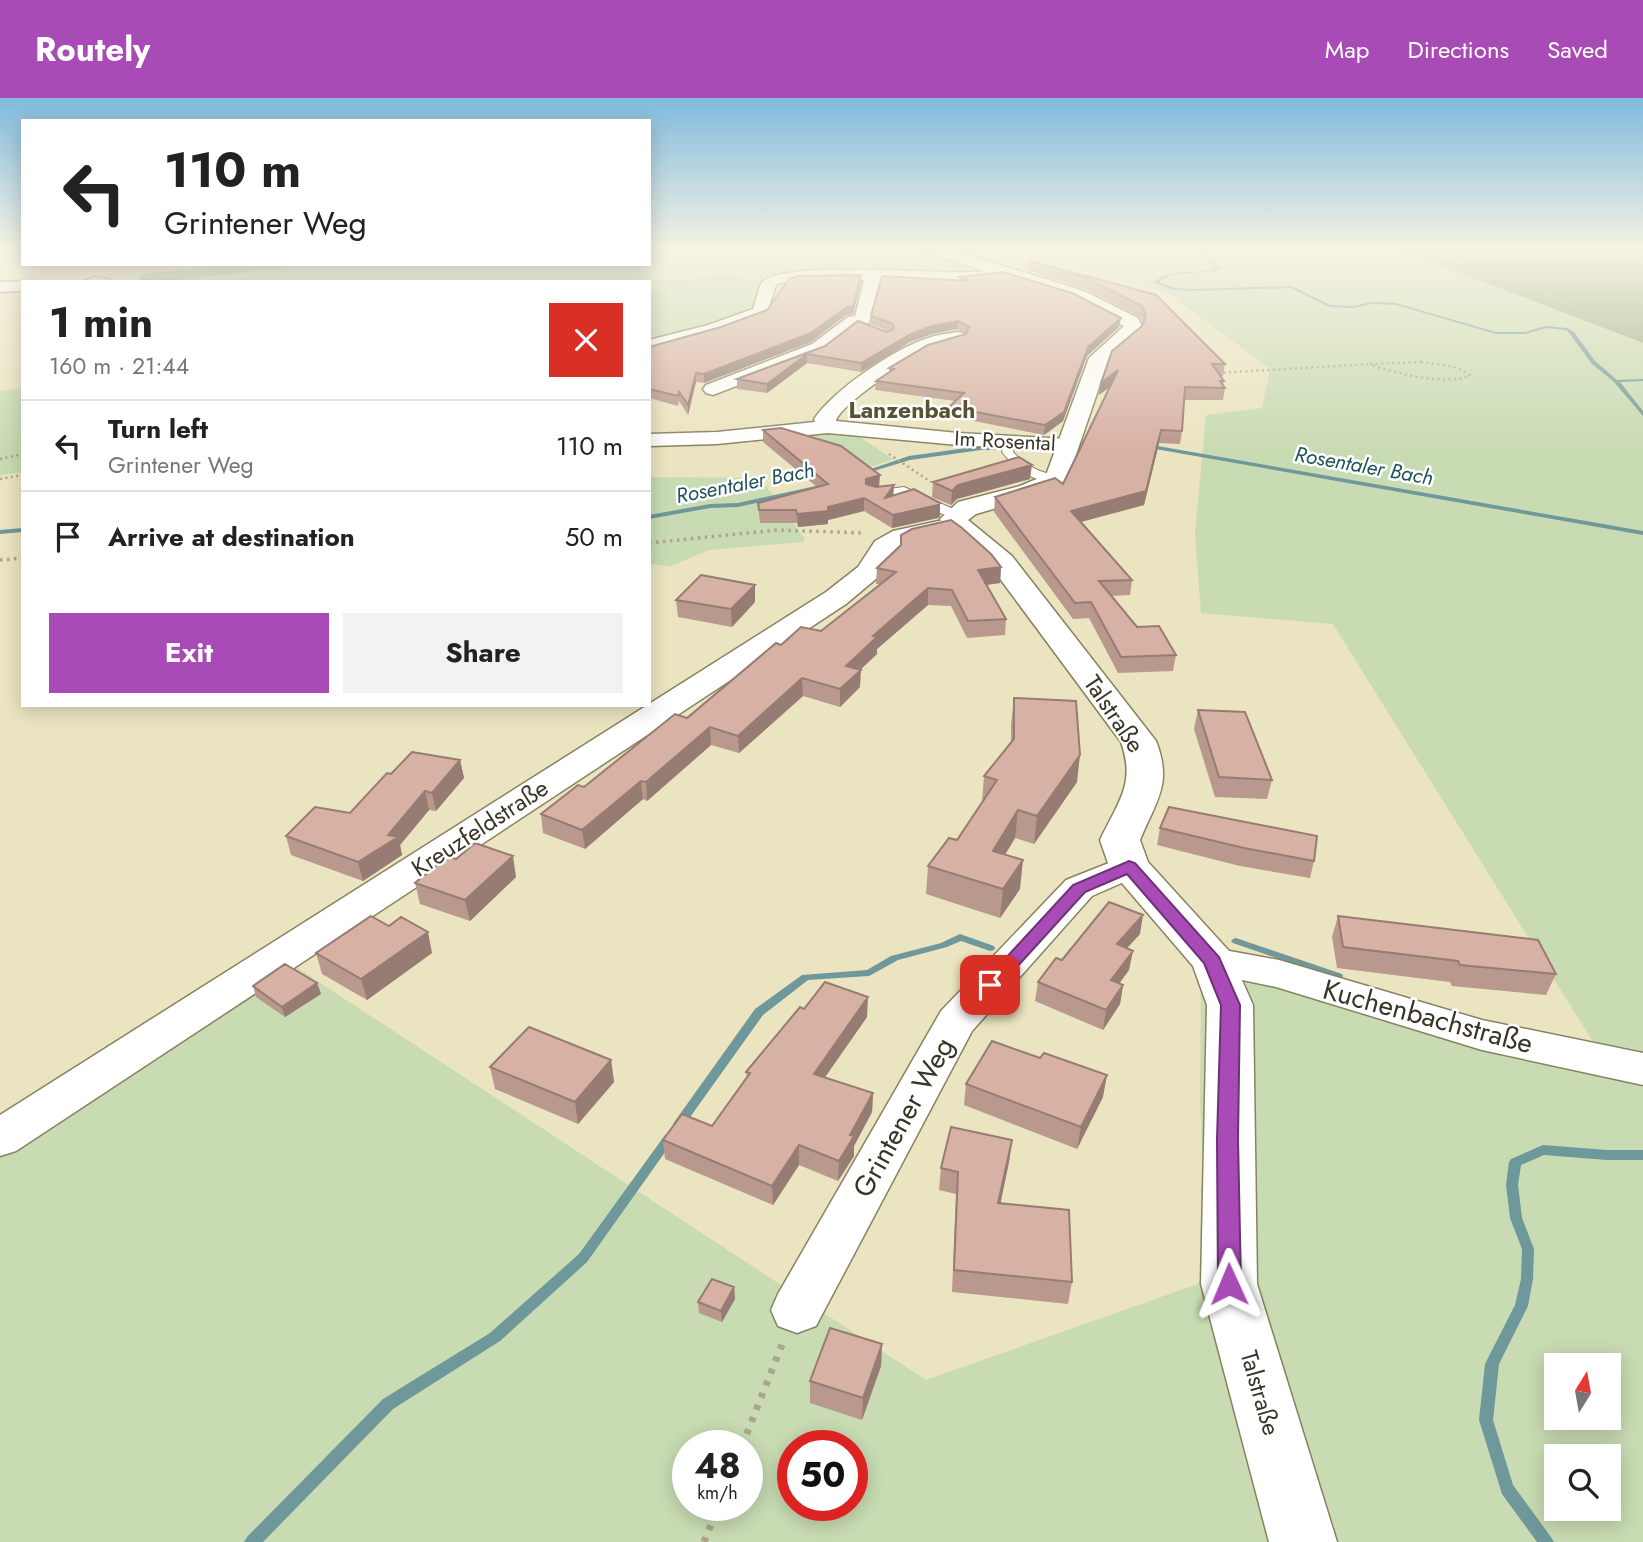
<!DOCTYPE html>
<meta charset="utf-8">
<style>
body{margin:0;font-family:Jost,sans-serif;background:#f2f2f2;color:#222;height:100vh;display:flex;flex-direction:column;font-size:26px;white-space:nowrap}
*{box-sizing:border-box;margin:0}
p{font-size:23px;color:#767676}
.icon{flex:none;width:38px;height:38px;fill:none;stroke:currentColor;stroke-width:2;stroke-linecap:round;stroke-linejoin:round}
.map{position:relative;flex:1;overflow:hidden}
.drawer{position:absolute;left:21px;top:182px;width:630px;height:427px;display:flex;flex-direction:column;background:#fff;border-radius:0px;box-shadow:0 4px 18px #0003}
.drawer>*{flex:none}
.banner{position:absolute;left:21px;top:21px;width:630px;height:147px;border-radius:0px;box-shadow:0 4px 18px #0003;background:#fff;color:#222;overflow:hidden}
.needle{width:46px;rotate:11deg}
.fabs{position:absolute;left:1544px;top:1255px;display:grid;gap:14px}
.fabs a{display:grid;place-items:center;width:77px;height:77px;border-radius:0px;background:#fff;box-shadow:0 4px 18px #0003;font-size:35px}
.speed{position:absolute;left:672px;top:1332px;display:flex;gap:14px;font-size:35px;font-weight:700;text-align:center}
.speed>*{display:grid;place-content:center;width:91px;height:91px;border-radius:50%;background:#fff;box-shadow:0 4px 18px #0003;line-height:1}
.speed small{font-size:18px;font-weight:400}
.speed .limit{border:10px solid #d22;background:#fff;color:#111}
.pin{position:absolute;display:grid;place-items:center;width:60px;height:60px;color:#fff;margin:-30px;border-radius:14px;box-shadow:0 4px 10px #0006}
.me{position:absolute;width:77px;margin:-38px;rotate:359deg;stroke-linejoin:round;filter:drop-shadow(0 0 5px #0008)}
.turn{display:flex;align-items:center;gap:24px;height:147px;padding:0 28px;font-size:32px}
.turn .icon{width:91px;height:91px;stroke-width:2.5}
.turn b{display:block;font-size:49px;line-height:60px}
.round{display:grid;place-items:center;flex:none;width:74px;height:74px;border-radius:0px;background:#f2f2f2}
.overview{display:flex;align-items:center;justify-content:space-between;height:119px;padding:0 28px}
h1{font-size:42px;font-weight:700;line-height:52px}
.action{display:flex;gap:14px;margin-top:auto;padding:14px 28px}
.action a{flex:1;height:80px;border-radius:0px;background:#a84bb6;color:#fff;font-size:28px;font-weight:700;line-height:80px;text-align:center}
.action a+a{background:#f2f2f2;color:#222}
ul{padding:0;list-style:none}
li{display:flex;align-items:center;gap:21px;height:91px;padding:0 28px;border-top:2px solid #e0e0e0}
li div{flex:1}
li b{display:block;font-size:26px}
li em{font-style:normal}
header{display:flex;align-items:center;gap:42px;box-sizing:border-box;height:98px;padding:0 35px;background:#a84bb6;color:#fff}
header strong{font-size:33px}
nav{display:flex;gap:38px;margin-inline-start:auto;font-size:24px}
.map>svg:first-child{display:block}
.green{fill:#c8dbb2;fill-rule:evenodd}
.forest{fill:#97ab80}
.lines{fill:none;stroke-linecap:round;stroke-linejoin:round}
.stream{fill:#6e989a;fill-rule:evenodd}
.lane-casing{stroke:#888261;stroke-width:2}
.street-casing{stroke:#888261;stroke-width:3}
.secondary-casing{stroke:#888261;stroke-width:3}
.path-far3{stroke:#aba68a;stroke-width:2;stroke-dasharray:2 2.5;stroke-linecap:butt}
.path-far2{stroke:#aba68a;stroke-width:2.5;stroke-dasharray:2 3.5;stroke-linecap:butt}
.path-far1{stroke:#aba68a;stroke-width:3.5;stroke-dasharray:2.5 4.5;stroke-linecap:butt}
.path{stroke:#aba68a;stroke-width:7;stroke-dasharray:5 8;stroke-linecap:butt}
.lane{fill:#fff;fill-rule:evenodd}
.street{fill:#fff;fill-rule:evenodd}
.secondary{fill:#fff;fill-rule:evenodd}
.wall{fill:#b9988d}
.shaded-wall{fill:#967c73}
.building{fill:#d7b1a4;stroke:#967c73;stroke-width:2}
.route{fill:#a84bb6;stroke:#6d3176;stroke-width:2}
.labels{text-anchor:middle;stroke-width:5;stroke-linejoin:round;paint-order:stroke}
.far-street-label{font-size:21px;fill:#383527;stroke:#fff}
.far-water-label{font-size:21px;font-style:italic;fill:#1f535b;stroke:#fff}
.far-quarter-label{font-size:23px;font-weight:bold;fill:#575232;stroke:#fff}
.street-label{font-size:24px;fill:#383527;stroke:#fff}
.near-street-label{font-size:28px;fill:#383527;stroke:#fff}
</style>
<header>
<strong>Routely</strong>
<nav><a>Map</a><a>Directions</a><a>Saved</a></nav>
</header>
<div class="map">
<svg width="1643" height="1444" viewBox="0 0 1643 1444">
<rect width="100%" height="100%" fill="#ebe4c0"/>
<path class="green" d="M649 150H1395L1643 245V1444H0V1020L264 848 926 1282 1209 1182 1200 1004 1201 872 1600 955 1333 526 1201 515 1195 435 1206 317 1262 310 1270 271 1168 195 1027 157 984 165V175L783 176 761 182 751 213 682 237 649 243V184H136L142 176 228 166H649ZM1556 1267H1608V1320H1556ZM688 1348H747V1407H688ZM793 1348H852V1407H793ZM1556 1358H1608V1410H1556Z
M23 290V374L0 377V293Z
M852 334 893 361 860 373 805 335Z
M649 379 760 380 805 441 803 444 709 452 671 468 649 466Z"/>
<path class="forest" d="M1395 150H1643V245Z
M228 166H317L161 184H136L142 176Z"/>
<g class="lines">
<path class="stream" d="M1200 150H1204L1210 160 1220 169V171C1201 178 1175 170 1159 184L1174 190 1194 191 1292 188 1330 207 1354 208 1371 204 1396 205 1496 234H1525L1546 228 1567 230 1574 234 1595 263 1617 282 1643 281V283L1620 284 1643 313V318L1614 284 1591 265 1570 236 1566 232 1546 230 1525 236H1496L1396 207 1371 206 1354 210 1329 209 1291 190 1194 193 1173 192 1155 185V183C1173 169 1196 178 1216 170L1208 162Z
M1146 346 1643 433V437L1144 349 1143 348Z
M981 348H1016L1019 350 1016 352H981L910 362 867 375 862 374 909 358Z
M825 386 828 388 827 389 738 409 710 410 649 421V417L710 406 738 405Z
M23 430V434L0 436V432Z
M960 836 994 848 995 850 994 852 990 853 961 843 947 849 898 862 869 878 808 882 763 917 683 1029 679 1030 675 1029 673 1026 675 1023 755 911 802 877 867 872 891 858 941 845Z
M1236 840 1342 876 1343 878 1342 880H1334L1233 845 1231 843 1233 841Z
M669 1035 673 1037 675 1040 673 1043 587 1164 500 1243 393 1311 263 1444H244L247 1439 383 1301 490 1235 579 1156 665 1037Z
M1543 1047 1607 1052H1643V1062H1607L1544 1057 1521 1067 1518 1087 1522 1120 1534 1151 1533 1181 1528 1208 1499 1266 1493 1322 1513 1387 1551 1439 1554 1444H1537L1502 1396 1479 1322 1485 1266 1515 1207 1521 1181 1522 1151 1510 1120 1506 1087 1509 1064 1511 1061Z"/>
<defs>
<path id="lane" d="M1011 341 1016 344 1013 354C1028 370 1040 374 1061 379V383C1037 387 1016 372 1002 354L1007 342Z
M904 389 960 414 962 417C950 426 919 402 905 397 893 393 878 404 867 396L873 393Z"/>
<path id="street" d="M1003 170 1011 175 1008 178 971 184 880 183 869 225 860 227 824 254 713 297 706 295 703 291 706 287 812 246 848 219 855 218 864 182H808L780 185 776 187 766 218 720 235 649 252V242L708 227 753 211 761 185C781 162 933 176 971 174 981 174 992 172 1003 170Z
M92 179 108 181 110 184H84Z
M23 183V193L0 194V184Z
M957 234 963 235 966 239 963 243C954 245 945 246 936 249 916 256 840 306 836 323L958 335 1067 341 1075 342 1078 347 1075 352 1067 353 958 347 828 335 717 346 649 348V336L717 334 815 324 814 321C834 292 891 253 925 241 935 237 946 236 957 234Z
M948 421 957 423 960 428 957 433 910 444 894 453 877 480 846 506 16 1053 0 1058V1017L826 494 858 469 875 443 893 433Z
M1129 757 1142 760 1147 768 1142 776 1092 798 972 933 816 1228 797 1235 778 1228 771 1212 778 1196 941 913 1066 782Z
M1213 850 1279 862 1482 922 1643 955V987L1482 952 1276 889 1199 873 1193 863 1199 853Z"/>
<path id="secondary" d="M921 150H946L1084 193 1138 220 1142 228 1138 238 1108 263 1066 386 1038 398 976 416 968 422 1012 458 1156 643C1173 686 1156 703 1140 742L1148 764 1229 853 1253 907 1257 1186 1337 1444H1269L1201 1186 1207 907 1193 868 1115 777 1109 768 1100 742C1118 704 1136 686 1121 644L992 470 963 443 947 432 940 421 958 404 1020 388 1046 377 1089 260 1124 228 1072 201 923 153Z"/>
</defs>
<use href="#lane" class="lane-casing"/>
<use href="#street" class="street-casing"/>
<use href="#secondary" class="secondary-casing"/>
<path class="path-far3" d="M1423 150 1643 235
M439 184 437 179 447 166
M640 184 747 180"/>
<path class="path-far2" d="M1421 264C1438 266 1456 267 1470 277 1449 289 1392 275 1370 266Z
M1218 275 1370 266
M889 356 931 384
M0 361 23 356
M0 381 23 377"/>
<path class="path-far1" d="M649 445 777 432 863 435
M0 462 23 460"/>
<path class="path" d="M742 1348 783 1244
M704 1444 719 1407"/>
<use href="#lane" class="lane"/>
<use href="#street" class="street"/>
<use href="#secondary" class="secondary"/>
</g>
<path class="wall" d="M1027 162 1156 197 1225 266 1223 278H1220L1224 283 1223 287 1225 290 1223 302H1184L1182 333 1180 346 1159 345 1144 407 1081 424 1132 482 1130 497 1111 498 1137 529 1176 557 1173 573 1118 575 1089 520 1073 521 994 414 995 399 1063 386 1110 289 1099 297 1101 285 1143 225 1140 219 1085 191 1026 172Z
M959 179 1119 229 1087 258 1063 323 1044 337 949 318V309L955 303 875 292 876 283 889 274V270L966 236 957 231 932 236 910 244 861 274 807 265 767 295 737 291V281L825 248 887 234 889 233 871 226V218L959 183Z
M861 185 853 216 846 217 811 244 704 285 696 284 688 317 679 303 678 308 649 300V249L721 229Z
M763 332 880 389 894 387 893 397 940 418 938 420 892 430 864 413 828 422V426L798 429 797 425H760L758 405 817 389 763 344Z
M1030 381 957 401 951 407 932 399 933 384Z
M1001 469 1000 485 986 487 1006 521 1005 537 967 540 951 508 928 507 877 551V556L860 572V589L840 609 803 598 739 655 711 647 647 703 643 701 585 751 543 735 541 716 584 689 687 620 781 547 821 533 880 486H876L877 470Z
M676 502 755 504 732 529 678 519Z
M1014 600 1077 684 1034 746 1015 740 1005 757 1020 791 1000 820 926 796 928 768 957 742 982 704 984 678 1011 644V626Z
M1198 612 1272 682 1267 701 1215 699 1194 631Z
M460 662 464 680 436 713 429 712 400 747 402 757 363 783 291 757 286 738 350 715 391 676Z
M1160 730 1314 763 1310 780 1240 768 1157 747Z
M516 779 470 823 420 806 415 785Z
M1338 818 1556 876 1546 897 1452 888 1450 884 1337 870 1332 839Z
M1140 836 1127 850 1129 872 1119 885 1123 887 1120 906 1103 932 1035 903 1038 884 1062 862Z
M316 855H432L367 902 322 876Z
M317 885 321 896 285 919 256 899 253 888Z
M804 911 867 919 825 979 873 995 872 1014 854 1048V1058L838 1083 799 1067 773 1107 665 1061 663 1042 712 1028 747 980 746 974Z
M611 962 614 984 578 1026 495 991 490 969Z
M966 986 1103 999 1077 1051 964 1007Z
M1012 1042 1009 1064 1000 1105 1072 1184 1068 1206 952 1194 956 1096 939 1092 941 1070Z
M734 1189 735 1201 722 1224 699 1215 698 1204Z
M882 1246 881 1268 862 1322 810 1305V1283Z"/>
<path class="shaded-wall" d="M861 177V185L853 216 846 217 811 244 704 285V276Z
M1121 220 1119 229 1087 258 1063 323 1044 337 1045 327 1088 249Z
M958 223 957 231 932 236 910 244 861 274V265L911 236 932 228Z
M807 256V265L767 295V286Z
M1118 272 1116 284 1099 297 1101 285Z
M696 275V284L688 317V307Z
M1161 332 1159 345 1144 407 1069 427 1071 413Z
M1032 367 1030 381 957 401 951 407 952 393 958 387Z
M880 377 879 390 866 394V381Z
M894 387 893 400H885Z
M864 400V413L828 422V409Z
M940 405V418L938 420 892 430 893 417Z
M828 413V426L798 429 797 416Z
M1001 469 1000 485 977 488 978 472Z
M755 487V504L732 529 731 511Z
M928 490V507L877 551V556L846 585V568L873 538Z
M861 572 860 589 840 609V591Z
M802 580 803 598 739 655 738 638Z
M710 629 711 647 647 703 646 684Z
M1080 657 1077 684 1034 746 1037 718Z
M460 662 464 680 436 713 432 695Z
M641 683 643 701 585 751 582 732Z
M425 693 429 712 400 747 402 757 363 783 358 764 388 737Z
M1018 712 1015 740 990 781 993 753Z
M513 758 516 779 470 823 465 802Z
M1023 762 1020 791 1000 820 1003 791Z
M1143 817 1140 836 1113 865 1117 846Z
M428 834 432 855 367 902 361 881Z
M1133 853 1129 872 1108 901 1111 882Z
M317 885 321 896 285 919 282 909Z
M1123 887 1120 906 1103 932 1106 912Z
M868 899 867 919 814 995V976Z
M611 962 614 984 578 1026 575 1004Z
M1107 977 1103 999 1077 1051 1081 1029Z
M873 995 872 1014 854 1048V1058L838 1083 839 1063 850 1037Z
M1012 1042 1009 1064 996 1127 998 1105Z
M799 1047V1067L773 1107 772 1088Z
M734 1189 735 1201 722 1224 721 1213Z
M882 1246 881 1268 862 1322 863 1300Z"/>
<path class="building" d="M1027 162 1156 197 1225 266H1212L1224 283H1220L1225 290 1185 289 1182 333 1161 332 1146 393 1071 413 1132 482 1099 483 1137 529 1159 528 1176 557 1121 559 1091 504 1075 505 995 399 1055 380 1063 386 1118 272 1101 285 1112 253 1142 228 1146 218 1142 208 1086 180Z
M1003 174 1072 195 1121 220 1088 249 1064 314 1045 327 949 309 964 295 876 283 894 271 889 270 928 247 966 236 969 229 958 223 932 228 911 236 861 265 807 256 767 286 737 281 825 248 858 223 887 234 894 231 893 226 871 218 882 178 968 183 959 179Z
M861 177 853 208 847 209 811 235 704 276 696 275 688 307 679 294 678 298 649 291V249L721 229 767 212 789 181 797 178Z
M781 330 841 348 880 377 866 381V386L876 389 894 387 885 400 914 391 940 405 938 407 893 417 864 400 828 409V413L797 416 796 412H759L758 405 828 386 763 332Z
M1019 359 1032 367 958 387 952 393 933 384Z
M951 422 962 430 991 456 1001 469 978 472 1006 521 968 523 952 492 928 490 873 538 877 539 846 568 861 572 840 591 802 580 738 638 710 629 646 684 641 683 582 732 541 716 578 687 584 689 675 616 687 620 776 545 781 547 801 529 821 533 896 474 877 470 901 447V437L912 431Z
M701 477 755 487 731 511 676 502Z
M1014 600 1076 603 1080 657 1037 718 1018 712 993 753 1023 762 1003 791 928 768 949 740 957 742 997 682 984 678 1014 641Z
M1198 612 1245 614 1272 682 1219 679Z
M412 654 460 662 432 695 425 693 388 737 398 739 358 764 286 738 315 709 350 715 387 675 391 676Z
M1169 709 1317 738 1314 763 1244 750 1160 730Z
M475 745 513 758 465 802 415 785 448 758 456 761Z
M1109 804 1143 817 1117 846 1133 853 1111 882 1123 887 1106 912 1038 884 1056 860 1062 862Z
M371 818 389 828 401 819 428 834 361 881 316 855Z
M1338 818 1538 842 1556 876 1460 867 1458 863 1343 849Z
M285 866 317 885 282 909 253 888Z
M825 884 868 899 814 976 873 995 850 1037 854 1038 839 1063 799 1047 772 1088 663 1042 682 1016 712 1028 750 975 746 974 800 909 804 911Z
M529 929 611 962 575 1004 490 969Z
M992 943 1040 960 1044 955 1107 977 1081 1029 966 986Z
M951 1029 1012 1042 998 1105 1069 1112 1072 1184 954 1172 958 1074 941 1070Z
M712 1181 734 1189 721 1213 698 1204Z
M830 1230 882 1246 863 1300 810 1283Z"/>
<linearGradient id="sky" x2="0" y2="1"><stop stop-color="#80badd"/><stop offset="0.43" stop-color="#f6f3e3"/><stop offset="1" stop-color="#f6f3e3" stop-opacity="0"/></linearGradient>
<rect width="1643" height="352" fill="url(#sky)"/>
<path class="route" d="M1129 763 1135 765 1219 859 1240 907 1238 1041 1241 1186 1238 1193 1229 1196 1221 1193 1218 1186 1217 1041 1221 907 1204 865 1127 776 1085 794 997 891H984L981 887 1073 787Z"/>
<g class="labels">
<g class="far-street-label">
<text transform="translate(1005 343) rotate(3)" y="7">Im Rosental</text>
</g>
<g class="far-water-label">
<text transform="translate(1364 368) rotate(10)" y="7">Rosentaler Bach</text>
<text transform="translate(745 385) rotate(-11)" y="7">Rosentaler Bach</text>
</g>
<g class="far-quarter-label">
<text x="912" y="320">Lanzenbach</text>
</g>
<g class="street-label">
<text transform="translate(1114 616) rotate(56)" y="8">Talstraße</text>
<text transform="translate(480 730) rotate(-33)" y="8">Kreuzfeldstraße</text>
<text transform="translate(1260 1295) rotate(74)" y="8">Talstraße</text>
</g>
<g class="near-street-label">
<text transform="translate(1428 918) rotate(15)" y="10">Kuchenbachstraße</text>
<text transform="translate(903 1019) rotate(-61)" y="10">Grintener Weg</text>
</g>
</g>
</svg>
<div class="fabs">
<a><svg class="needle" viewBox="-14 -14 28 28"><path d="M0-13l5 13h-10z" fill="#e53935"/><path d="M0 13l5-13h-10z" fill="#767676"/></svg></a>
<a><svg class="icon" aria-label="search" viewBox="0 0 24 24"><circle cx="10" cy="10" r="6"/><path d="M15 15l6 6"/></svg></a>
</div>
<div class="speed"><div>48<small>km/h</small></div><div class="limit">50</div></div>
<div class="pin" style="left:990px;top:887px;background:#d93025"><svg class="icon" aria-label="arrive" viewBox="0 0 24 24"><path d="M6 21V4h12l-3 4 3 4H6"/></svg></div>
<svg class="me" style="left:1229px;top:1186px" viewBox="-20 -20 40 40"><path d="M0-17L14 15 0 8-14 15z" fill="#a84bb6" stroke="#fff" stroke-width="4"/></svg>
<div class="banner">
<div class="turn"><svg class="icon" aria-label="left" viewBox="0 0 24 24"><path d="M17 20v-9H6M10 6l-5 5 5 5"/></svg><div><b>110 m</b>Grintener Weg</div></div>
</div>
<section class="drawer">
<div class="overview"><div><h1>1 min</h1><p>160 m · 21:44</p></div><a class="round" style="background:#d93025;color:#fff"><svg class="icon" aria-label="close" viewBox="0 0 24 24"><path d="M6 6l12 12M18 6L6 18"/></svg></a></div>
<ul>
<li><svg class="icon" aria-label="left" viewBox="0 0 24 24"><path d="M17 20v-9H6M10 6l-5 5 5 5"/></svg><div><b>Turn left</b><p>Grintener Weg</p></div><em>110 m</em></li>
<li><svg class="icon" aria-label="arrive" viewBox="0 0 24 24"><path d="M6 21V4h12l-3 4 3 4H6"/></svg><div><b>Arrive at destination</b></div><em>50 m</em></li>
</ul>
<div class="action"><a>Exit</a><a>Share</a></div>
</section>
</div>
